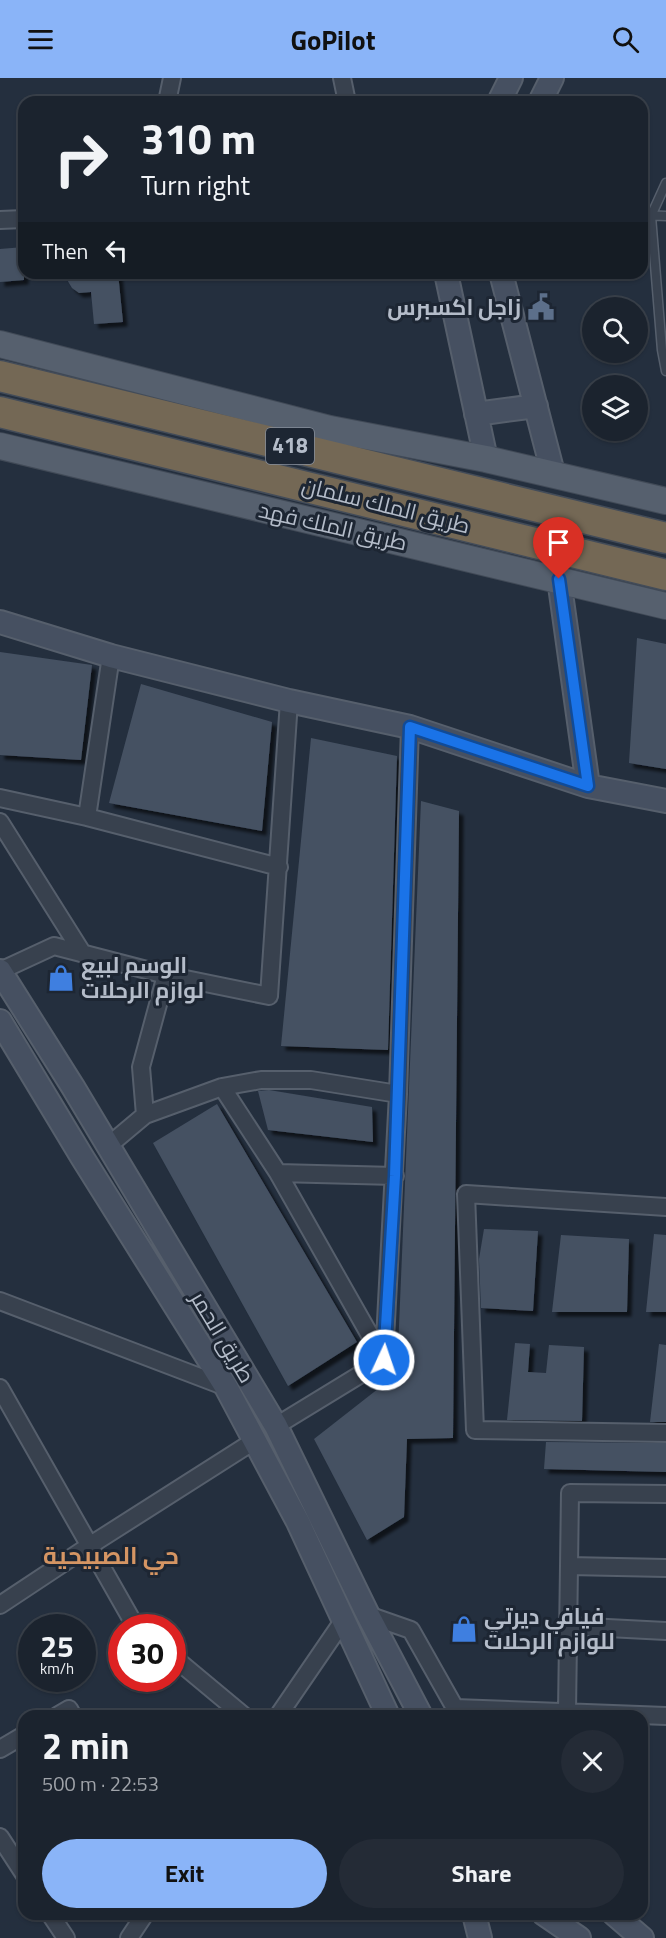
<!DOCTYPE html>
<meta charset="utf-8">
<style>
body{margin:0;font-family:"Titillium Web",Cairo,sans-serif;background:#242b36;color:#f1f3f6;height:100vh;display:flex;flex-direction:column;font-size:22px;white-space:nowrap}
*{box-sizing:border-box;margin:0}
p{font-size:20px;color:#a0a4aa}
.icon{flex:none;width:33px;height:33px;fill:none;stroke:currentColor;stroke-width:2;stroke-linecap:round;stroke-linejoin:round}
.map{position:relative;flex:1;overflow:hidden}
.panel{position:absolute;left:18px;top:1632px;width:630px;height:210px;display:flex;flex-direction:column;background:#1b232e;border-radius:18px;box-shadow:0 2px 4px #0004,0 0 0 2px #39404a}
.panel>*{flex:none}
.guide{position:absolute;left:18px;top:18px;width:630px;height:183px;border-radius:18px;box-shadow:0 2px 4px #0004,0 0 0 2px #39404a;background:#1b232e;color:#f1f3f6;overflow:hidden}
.tools{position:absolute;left:582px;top:219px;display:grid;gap:12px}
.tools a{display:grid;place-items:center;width:66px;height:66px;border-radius:50%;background:#1b232e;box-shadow:0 2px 4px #0004,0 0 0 2px #39404a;font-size:30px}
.speed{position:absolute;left:18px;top:1536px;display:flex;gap:12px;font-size:30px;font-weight:700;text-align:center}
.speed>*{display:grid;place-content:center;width:78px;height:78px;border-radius:50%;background:#1b232e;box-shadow:0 2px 4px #0004,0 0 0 2px #39404a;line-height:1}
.speed small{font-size:15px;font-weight:400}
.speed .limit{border:9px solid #d22;background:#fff;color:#111}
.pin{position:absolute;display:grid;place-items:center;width:51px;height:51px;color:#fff;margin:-62px -26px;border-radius:50% 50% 50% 0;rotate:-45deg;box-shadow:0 0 6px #0007}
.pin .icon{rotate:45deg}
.me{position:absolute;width:66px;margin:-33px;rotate:3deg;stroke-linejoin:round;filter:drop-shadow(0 0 4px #0008)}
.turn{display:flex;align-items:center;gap:21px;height:126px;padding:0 24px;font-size:27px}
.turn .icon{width:78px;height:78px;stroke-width:2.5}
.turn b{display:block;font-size:42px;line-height:51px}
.then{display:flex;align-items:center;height:57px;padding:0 24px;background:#0003;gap:12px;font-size:22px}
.round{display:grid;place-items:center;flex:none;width:63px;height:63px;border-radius:32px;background:#242b36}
.summary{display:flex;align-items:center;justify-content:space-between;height:102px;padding:0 24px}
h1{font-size:36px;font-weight:700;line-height:45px}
.action{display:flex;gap:12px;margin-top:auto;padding:12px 24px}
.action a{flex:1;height:69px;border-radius:36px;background:#8ab4f8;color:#111;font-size:24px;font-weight:700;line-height:69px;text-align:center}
.action a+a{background:#242b36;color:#f1f3f6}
header{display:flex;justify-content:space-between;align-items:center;height:78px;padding:0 24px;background:#8ab4f8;color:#111;font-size:27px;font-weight:700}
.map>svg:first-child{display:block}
.building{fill:#455162;filter:url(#shadow)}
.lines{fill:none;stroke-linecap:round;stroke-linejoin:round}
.lane-casing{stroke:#565f6c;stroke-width:11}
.street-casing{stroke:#565f6c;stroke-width:20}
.secondary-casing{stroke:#565f6c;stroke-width:26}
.primary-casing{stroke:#414a57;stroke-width:28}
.highway-casing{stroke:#434c59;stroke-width:33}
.lane{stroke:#38414e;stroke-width:8}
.street{stroke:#38414e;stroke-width:16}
.secondary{stroke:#465061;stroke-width:22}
.primary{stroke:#56606e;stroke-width:26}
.highway{stroke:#746855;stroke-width:30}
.route-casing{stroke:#114b97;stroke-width:15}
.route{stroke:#1a73e8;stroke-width:10}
.labels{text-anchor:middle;stroke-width:6;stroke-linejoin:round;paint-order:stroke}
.shield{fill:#1d2633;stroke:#878f9c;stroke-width:1.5}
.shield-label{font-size:21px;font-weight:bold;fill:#b4bcc9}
.poi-label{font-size:22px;font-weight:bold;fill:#b4bcc9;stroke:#1d2633;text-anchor:start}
.street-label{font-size:22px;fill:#b4bcc9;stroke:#1d2633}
.neighbourhood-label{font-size:24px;font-weight:bold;fill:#d59563;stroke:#1d2633}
</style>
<header><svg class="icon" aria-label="menu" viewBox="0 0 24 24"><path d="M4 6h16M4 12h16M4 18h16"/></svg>GoPilot<svg class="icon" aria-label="search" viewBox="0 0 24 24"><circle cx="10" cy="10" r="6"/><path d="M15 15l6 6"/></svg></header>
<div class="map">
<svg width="666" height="1860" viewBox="0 0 666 1860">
<defs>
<filter id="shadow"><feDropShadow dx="4.5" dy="4.5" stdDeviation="1.5" flood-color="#0009"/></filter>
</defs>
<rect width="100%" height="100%" fill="#242f3e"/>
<path class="building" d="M24 169V202L0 204V171Z
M63 195H118L123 244 94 246 91 214 79 215 72 210Z
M637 560 666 566V691L629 685Z
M0 574 92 587 81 682 0 677Z
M141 606 272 644 262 753 109 725Z
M311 660 397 678 388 972 281 968Z
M421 723 459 733 453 1360 407 1361 404 1439 367 1462 314 1361 397 1296Z
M269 1012 372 1029 373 1064 268 1052 258 1013Z
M217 1026 357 1264 288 1308 153 1065Z
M484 1151 538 1153 533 1233 481 1230 479 1181Z
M654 1156 666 1157V1234H646Z
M561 1157 629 1161 627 1234H552Z
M515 1265 530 1266 528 1294 546 1295 549 1267 584 1269 582 1343 507 1342Z
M659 1266 666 1267V1344H650Z
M546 1364 666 1365V1394L544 1391Z"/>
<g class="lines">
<defs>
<path id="lane" d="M666 105 651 138 662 272 666 293
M642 137 666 138"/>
<path id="street" d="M342 0 347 24
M167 24 172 0
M0 142 24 141
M0 720 87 739 279 789
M87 739 111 578
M0 744 83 876
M0 893 54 868 166 897 269 918 289 623
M222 1009 278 1095 384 1282 276 1348
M145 1037 141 989 166 897
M108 1068 145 1037 222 1009 261 1002H311L398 1016 410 649
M278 1095 395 1098
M666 1129 466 1116 475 1352 666 1355
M0 1223 226 1309
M384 1281 398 1016
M0 1310 133 1544 139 1550
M569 1488 666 1490
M0 1527 89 1468 254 1363
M368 1537 411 1552 455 1630 666 1638
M569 1548 666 1553
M172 1578 244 1638
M567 1634 570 1415 666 1416
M57 1638 69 1631 73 1638
M278 1638 343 1543
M0 1671 24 1657
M0 1759 24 1796
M50 1836 66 1860
M129 1860 145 1836"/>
<path id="secondary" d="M499 24 511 0
M540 24 552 0
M446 195 486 381
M501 195 553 395
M476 336 536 328
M559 501 588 708 666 723
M0 544 111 578 289 623 410 649 588 708
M0 893 73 1009 276 1348 368 1537 421 1638
M0 943 82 1079 226 1309 298 1444 388 1638
M474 1836 480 1860
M544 1836 579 1860
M614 1836 642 1860"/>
<path id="primary" d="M0 266 330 351 486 381 666 423
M0 368 666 528"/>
<path id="highway" d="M0 298 666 460
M0 334 666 497"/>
</defs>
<use href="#lane" class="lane-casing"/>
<use href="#street" class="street-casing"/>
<use href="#secondary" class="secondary-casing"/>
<use href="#primary" class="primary-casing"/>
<use href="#highway" class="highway-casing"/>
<use href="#lane" class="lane"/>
<use href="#street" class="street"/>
<use href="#secondary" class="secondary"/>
<use href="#primary" class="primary"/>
<use href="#highway" class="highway"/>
</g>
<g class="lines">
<defs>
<path id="route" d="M384 1282 395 1098 410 649 588 708 559 501"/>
</defs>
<use href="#route" class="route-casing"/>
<use href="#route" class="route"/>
</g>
<defs>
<symbol id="civic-bare" viewBox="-9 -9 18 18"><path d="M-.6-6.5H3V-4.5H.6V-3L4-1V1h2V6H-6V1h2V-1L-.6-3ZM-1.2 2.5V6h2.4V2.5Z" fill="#5c6f8a" stroke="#1d2633" stroke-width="2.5" paint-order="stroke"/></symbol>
<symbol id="shop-bare" viewBox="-9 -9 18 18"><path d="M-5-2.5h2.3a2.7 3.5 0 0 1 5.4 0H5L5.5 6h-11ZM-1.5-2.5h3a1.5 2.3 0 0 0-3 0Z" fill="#3f7fe0" stroke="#1d2633" stroke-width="2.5" paint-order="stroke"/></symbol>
</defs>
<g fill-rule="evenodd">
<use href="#civic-bare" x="522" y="210" width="38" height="38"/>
<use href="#shop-bare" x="42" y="881" width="38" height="38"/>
<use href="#shop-bare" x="445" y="1532" width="38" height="38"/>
</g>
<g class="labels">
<rect class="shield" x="266" y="350" width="48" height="36" rx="4.5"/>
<g class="shield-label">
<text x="290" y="375">418</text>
</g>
<g class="poi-label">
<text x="521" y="237" text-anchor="end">زاجل اكسبرس</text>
<text x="81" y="895">الوسم لبيع<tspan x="81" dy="25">لوازم الرحلات</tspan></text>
<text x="484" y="1546">فيافي ديرتي<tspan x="484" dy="25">للوازم الرحلات</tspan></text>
</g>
<g class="street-label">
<text transform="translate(386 427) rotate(14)" y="8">طريق الملك سلمان</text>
<text transform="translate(333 448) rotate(13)" y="8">طريق الملك فهد</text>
<text transform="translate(223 1259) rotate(59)" y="8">طريق الحمر</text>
</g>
<g class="neighbourhood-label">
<text x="111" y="1486">حي الصبيحية</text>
</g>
</g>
</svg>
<div class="tools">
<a><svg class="icon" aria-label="search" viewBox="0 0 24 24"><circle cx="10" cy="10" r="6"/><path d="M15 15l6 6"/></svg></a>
<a><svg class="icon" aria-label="layers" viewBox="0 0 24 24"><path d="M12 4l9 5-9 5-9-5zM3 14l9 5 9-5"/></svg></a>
</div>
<div class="speed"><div>25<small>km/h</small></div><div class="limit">30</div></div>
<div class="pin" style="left:559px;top:501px;background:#d93025"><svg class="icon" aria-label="arrive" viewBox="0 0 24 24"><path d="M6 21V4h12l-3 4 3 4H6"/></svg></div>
<svg class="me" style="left:384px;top:1282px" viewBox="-20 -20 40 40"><circle r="17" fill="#1a73e8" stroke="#fff" stroke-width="3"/><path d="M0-11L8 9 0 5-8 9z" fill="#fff"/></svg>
<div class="guide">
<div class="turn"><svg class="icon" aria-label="right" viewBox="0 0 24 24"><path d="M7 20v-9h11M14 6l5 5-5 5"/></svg><div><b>310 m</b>Turn right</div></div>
<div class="then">Then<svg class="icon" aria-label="left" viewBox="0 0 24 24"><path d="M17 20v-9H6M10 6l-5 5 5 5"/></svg></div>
</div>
<section class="panel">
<div class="summary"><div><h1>2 min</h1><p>500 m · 22:53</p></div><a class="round"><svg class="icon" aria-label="close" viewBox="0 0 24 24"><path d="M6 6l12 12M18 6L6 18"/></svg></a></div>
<div class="action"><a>Exit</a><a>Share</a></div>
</section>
</div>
